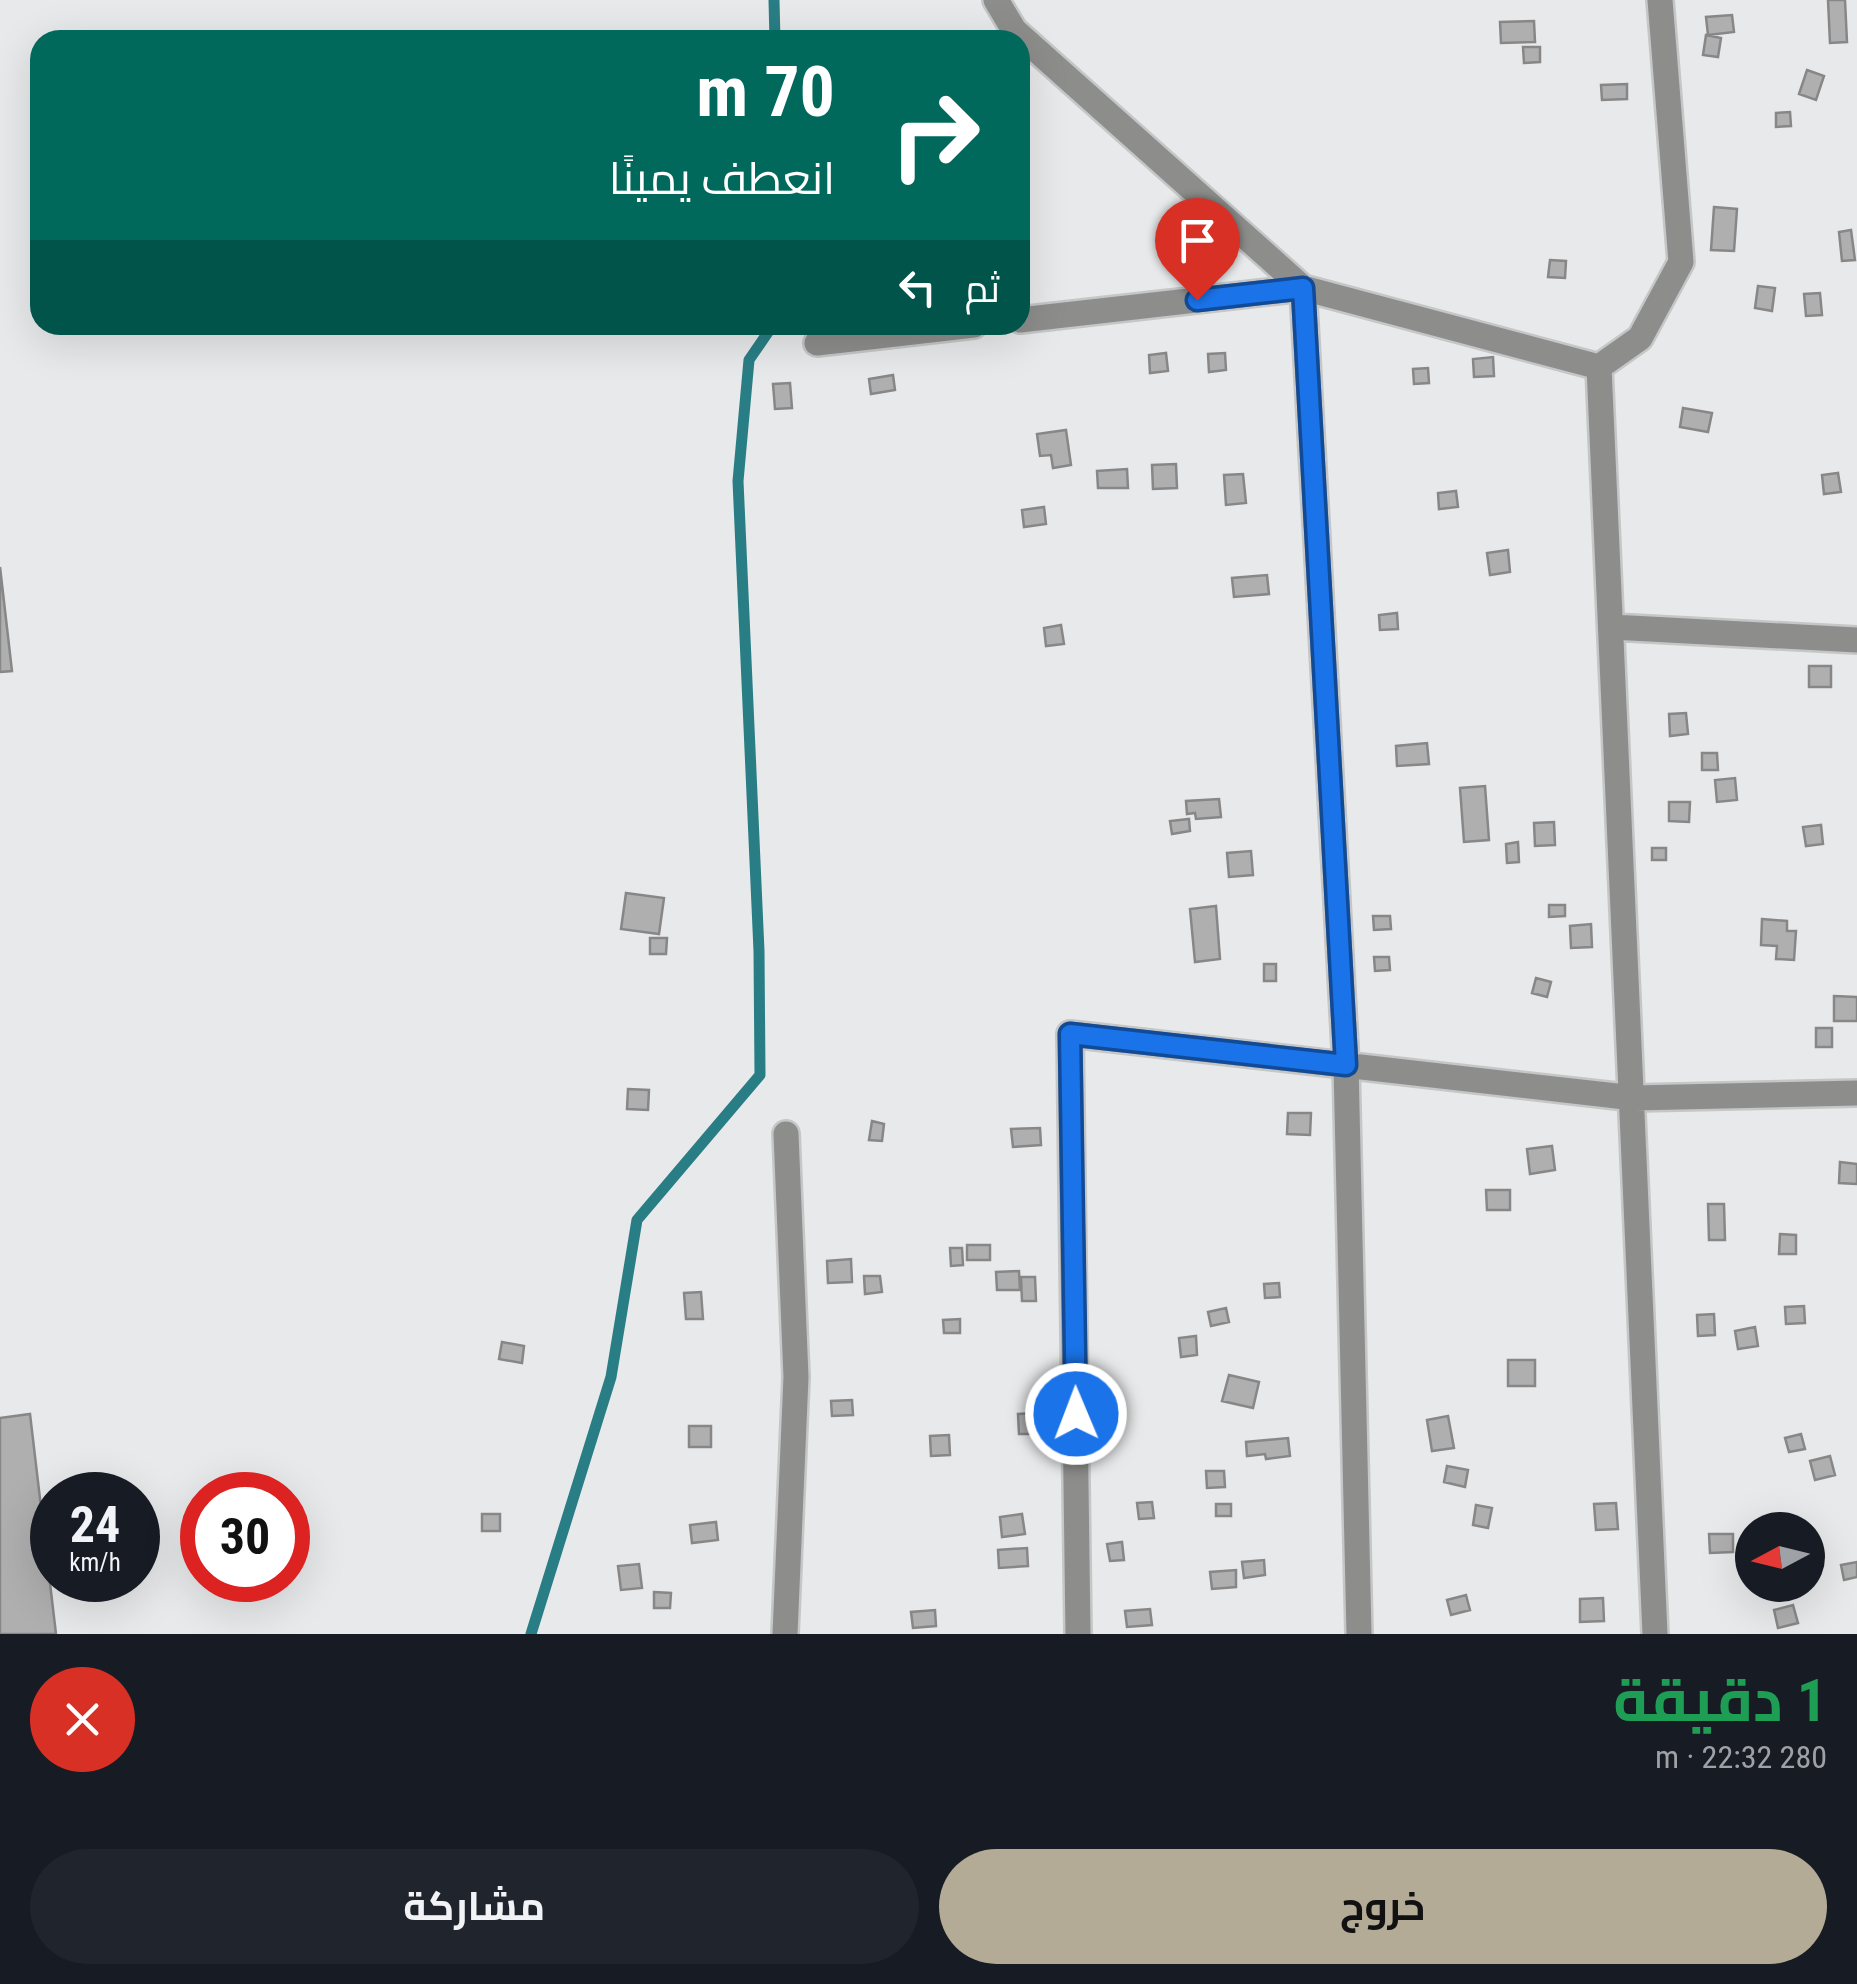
<!DOCTYPE html>
<html lang="ar">
<meta charset="utf-8">
<style>
body{margin:0;font-family:"Roboto Condensed",Cairo,sans-serif;background:#20242c;color:#f1f3f6;direction:rtl;height:100vh;display:flex;flex-direction:column;font-size:38px;white-space:nowrap}
*{box-sizing:border-box;margin:0}
p{font-size:32px;color:#9ea1a6}
.icon{flex:none;width:55px;height:55px;fill:none;stroke:currentColor;stroke-width:2;stroke-linecap:round;stroke-linejoin:round}
.map{position:relative;height:1634px;overflow:hidden;direction:ltr}
.sheet{display:flex;flex-direction:column;background:#171b24;flex:1}
.sheet>*{flex:none}
.guide{position:absolute;left:30px;top:30px;width:1000px;height:305px;border-radius:30px;box-shadow:0 10px 40px #0002;direction:rtl;background:#00695c;color:#fff;overflow:hidden}
.needle{width:65px;rotate:263deg}
.tools{position:absolute;left:1735px;top:1512px;display:grid;gap:20px}
.tools a{display:grid;place-items:center;width:90px;height:90px;border-radius:50%;background:#171b24;box-shadow:0 10px 40px #0002;font-size:50px}
.speed{position:absolute;left:30px;top:1472px;display:flex;gap:20px;font-size:50px;font-weight:700;text-align:center}
.speed>*{display:grid;place-content:center;width:130px;height:130px;border-radius:50%;background:#171b24;box-shadow:0 10px 40px #0002;line-height:1}
.speed small{font-size:25px;font-weight:400}
.speed .limit{border:15px solid #d22;background:#fff;color:#111}
.pin{position:absolute;display:grid;place-items:center;width:85px;height:85px;color:#fff;margin:-102px -42px;border-radius:50% 50% 50% 0;rotate:-45deg;box-shadow:0 0 10px #0007}
.pin .icon{rotate:45deg}
.me{position:absolute;width:110px;margin:-55px;rotate:359deg;stroke-linejoin:round;filter:drop-shadow(0 0 8px #0008)}
.turn{display:flex;align-items:center;gap:35px;height:210px;padding:0 30px;font-size:45px}
.turn .icon{width:130px;height:130px;stroke-width:2.5}
.turn b{display:block;font-size:70px;line-height:85px}
.then{display:flex;align-items:center;height:95px;padding:0 30px;background:#0003;gap:20px;font-size:38px}
.round{display:grid;place-items:center;flex:none;width:105px;height:105px;border-radius:52px;background:#20242c}
.summary{display:flex;align-items:center;justify-content:space-between;height:170px;padding:0 30px}
h1{font-size:60px;font-weight:700;line-height:75px;color:#1e9e55}
.cta{display:flex;gap:20px;margin-top:auto;padding:20px 30px}
.cta a{flex:1;height:115px;border-radius:60px;background:#b4ab97;color:#111;font-size:40px;font-weight:700;line-height:115px;text-align:center}
.cta a+a{background:#20242c;color:#f1f3f6}
.map>svg:first-child{display:block}
.lines{fill:none;stroke-linecap:round;stroke-linejoin:round}
.stream{stroke:#297e85;stroke-width:11}
.building{fill:#b0afb0;stroke:#888788;stroke-width:2.5}
.minor-casing{stroke:#c5c6c7;stroke-width:30}
.minor{stroke:#8d8d8c;stroke-width:25}
.route-casing{stroke:#114b97;stroke-width:25}
.route{stroke:#1a73e8;stroke-width:18}
</style>
<div class="map">
<svg width="1857" height="1634" viewBox="0 0 1857 1634">
<rect width="100%" height="100%" fill="#e8e9ea"/>
<g class="lines">
<path class="stream" d="M774 0 775 40
M531 1634 611 1377 637 1220 760 1075 759 951 738 481 749 360 773 325"/>
</g>
<path class="building" d="M1828 0H1845L1847 42 1830 43Z
M1732 15 1734 32 1708 35 1706 17Z
M1534 21 1535 42 1501 43 1500 22Z
M1706 35 1721 38 1718 57 1703 55Z
M1523 47H1540V62L1524 63Z
M1807 70 1824 76 1816 100 1799 94Z
M1627 84V99L1602 100 1601 85Z
M1790 112 1791 126 1776 127V113Z
M1714 207 1737 209 1734 251 1711 250Z
M1851 230 1855 260 1842 261 1839 232Z
M1550 260 1566 261 1565 278 1548 277Z
M1758 286 1775 288 1772 311 1755 308Z
M1820 293 1822 315 1806 316 1804 294Z
M1166 353 1168 371 1150 373 1149 355Z
M1225 353 1226 370 1209 372 1208 354Z
M1493 357 1494 376 1474 377 1473 359Z
M1428 368 1429 383 1414 384 1413 369Z
M893 375 895 390 871 394 869 379Z
M790 383 792 408 775 409 773 384Z
M1683 408 1712 413 1708 432 1680 427Z
M1066 430 1071 465 1053 468 1051 455 1040 456 1037 434Z
M1176 464 1177 488 1153 489 1152 465Z
M1127 469 1128 488H1098L1097 471Z
M1838 473 1841 492 1824 494 1822 475Z
M1243 474 1246 503 1226 505 1224 475Z
M1456 491 1458 507 1439 509 1438 493Z
M1044 507 1046 524 1024 527 1022 510Z
M1508 550 1510 572 1490 575 1487 553Z
M0 567 12 671 0 672Z
M1267 575 1269 594 1234 597 1232 578Z
M1397 613 1398 629 1380 630 1379 615Z
M1061 625 1064 644 1046 646 1044 628Z
M1809 666H1831V687H1809Z
M1686 713 1688 734 1670 736 1669 714Z
M1427 743 1429 764 1397 766 1396 746Z
M1702 753H1717L1718 770H1702Z
M1735 778 1737 800 1717 802 1715 780Z
M1485 786 1489 840 1464 842 1460 788Z
M1219 799 1221 817 1196 819 1195 813 1187 814 1186 801Z
M1669 802H1690L1689 822 1669 821Z
M1189 819 1190 831 1172 834 1170 821Z
M1554 822 1555 845 1535 846 1534 823Z
M1821 825 1823 844 1806 846 1803 827Z
M1518 842 1519 862 1507 863 1506 844Z
M1652 848H1666V860H1652Z
M1251 851 1253 875 1229 877 1227 853Z
M626 893 664 898 659 934 621 929Z
M1549 905H1565V916L1549 917Z
M1216 906 1220 959 1195 962 1190 909Z
M1373 916H1390L1391 929 1374 930Z
M1762 919 1787 921V931H1796L1794 960 1776 959 1777 946 1761 945Z
M1591 924 1592 947 1571 948 1570 926Z
M650 938H667L666 954H650Z
M1374 957H1389L1390 970 1375 971Z
M1264 964H1276V981H1264Z
M1536 978 1551 982 1547 997 1532 993Z
M1834 996 1857 997V1021H1834Z
M1816 1028H1832V1047H1816Z
M628 1089 649 1090 648 1110 627 1109Z
M1288 1113H1311L1310 1135 1287 1134Z
M872 1121 884 1124 882 1141 869 1140Z
M1040 1128 1041 1145 1013 1147 1011 1129Z
M1552 1146 1555 1170 1530 1174 1527 1149Z
M1840 1162 1857 1164V1184L1839 1183Z
M1486 1190H1510V1210H1487Z
M1708 1204H1724L1725 1240H1709Z
M1780 1234 1796 1235V1254H1779Z
M967 1245H990V1260H967Z
M950 1248H962L963 1265 951 1266Z
M851 1259 852 1282 828 1283 827 1261Z
M1019 1271 1020 1290H997L996 1272Z
M864 1276H880L882 1292 865 1294Z
M1021 1277H1035L1036 1301H1022Z
M1279 1283 1280 1297 1265 1298 1264 1284Z
M701 1292 703 1319H686L684 1293Z
M1804 1306 1805 1323 1786 1324 1785 1307Z
M1226 1308 1229 1322 1211 1326 1208 1312Z
M1714 1314 1715 1335 1698 1336 1697 1315Z
M960 1319V1333H944L943 1320Z
M1755 1327 1758 1346 1738 1349 1735 1331Z
M1196 1336 1197 1355 1181 1357 1179 1338Z
M502 1342 524 1346 522 1363 499 1359Z
M1508 1360H1535V1386H1508Z
M1229 1375 1259 1382 1253 1408 1222 1401Z
M852 1400 853 1415 832 1416 831 1401Z
M1035 1413 1037 1434H1019L1018 1414Z
M30 1414 56 1634H0V1418Z
M1448 1416 1454 1448 1432 1451 1427 1420Z
M689 1426H711V1447H689Z
M1801 1434 1805 1449 1789 1452 1785 1438Z
M949 1435 950 1455 931 1456 930 1436Z
M1288 1438 1290 1456 1266 1459 1265 1454 1247 1456 1246 1442Z
M1830 1456 1835 1475 1815 1480 1810 1461Z
M1447 1466 1468 1470 1465 1487 1444 1482Z
M1206 1471H1224L1225 1487 1207 1488Z
M1152 1502 1154 1518 1139 1519 1137 1503Z
M1616 1503 1618 1529 1596 1530 1594 1504Z
M1216 1504H1231V1516H1216Z
M1476 1505 1492 1508 1488 1528 1473 1525Z
M482 1514H500V1531H482Z
M1022 1514 1025 1534 1002 1537 1000 1517Z
M716 1522 718 1540 692 1543 690 1525Z
M1709 1534H1733V1552L1710 1553Z
M1122 1542 1124 1560 1110 1561 1107 1544Z
M1027 1548 1028 1566 999 1568 998 1550Z
M1264 1560 1265 1575 1244 1578 1242 1562Z
M1857 1562V1577L1844 1580 1841 1565Z
M639 1564 642 1588 621 1590 618 1566Z
M1236 1570V1587L1212 1589 1210 1572Z
M654 1592 671 1593 670 1608H654Z
M1466 1595 1470 1610 1451 1615 1447 1600Z
M1603 1598 1604 1621 1580 1622V1599Z
M1793 1605 1798 1623 1778 1628 1774 1610Z
M1150 1609 1152 1625 1127 1627 1125 1611Z
M935 1610 936 1626 913 1628 911 1612Z"/>
<g class="lines">
<defs>
<path id="minor" d="M996 0 1014 30 1303 288 1346 1065 1359 1634
M1020 320 1303 288 1599 367 1640 338 1681 262 1660 0
M817 343 974 325
M1599 367 1655 1634
M1612 627 1857 640
M785 1634 796 1377 786 1134
M1078 1634 1070 1034 1634 1098 1857 1093"/>
</defs>
<use href="#minor" class="minor-casing"/>
<use href="#minor" class="minor"/>
</g>
<g class="lines">
<defs>
<path id="route" d="M1076 1414 1070 1034 1346 1065 1303 288 1197 300"/>
</defs>
<use href="#route" class="route-casing"/>
<use href="#route" class="route"/>
</g>
</svg>
<div class="tools">
<a><svg class="needle" viewBox="-14 -14 28 28"><path d="M0-13l5 13h-10z" fill="#e53935"/><path d="M0 13l5-13h-10z" fill="#9ea1a6"/></svg></a>
</div>
<div class="speed"><div>24<small>km/h</small></div><div class="limit">30</div></div>
<div class="pin" style="left:1197px;top:300px;background:#d93025"><svg class="icon" aria-label="arrive" viewBox="0 0 24 24"><path d="M6 21V4h12l-3 4 3 4H6"/></svg></div>
<svg class="me" style="left:1076px;top:1414px" viewBox="-20 -20 40 40"><circle r="17" fill="#1a73e8" stroke="#fff" stroke-width="3"/><path d="M0-11L8 9 0 5-8 9z" fill="#fff"/></svg>
<div class="guide">
<div class="turn"><svg class="icon" aria-label="right" viewBox="0 0 24 24"><path d="M7 20v-9h11M14 6l5 5-5 5"/></svg><div><b>70 m</b>انعطف يمينًا</div></div>
<div class="then">ثم<svg class="icon" aria-label="left" viewBox="0 0 24 24"><path d="M17 20v-9H6M10 6l-5 5 5 5"/></svg></div>
</div>
</div>
<section class="sheet">
<div class="summary"><div><h1>1 دقيقة</h1><p>280 m · 22:32</p></div><a class="round" style="background:#d93025;color:#fff"><svg class="icon" aria-label="close" viewBox="0 0 24 24"><path d="M6 6l12 12M18 6L6 18"/></svg></a></div>
<div class="cta"><a>خروج</a><a>مشاركة</a></div>
</section>
